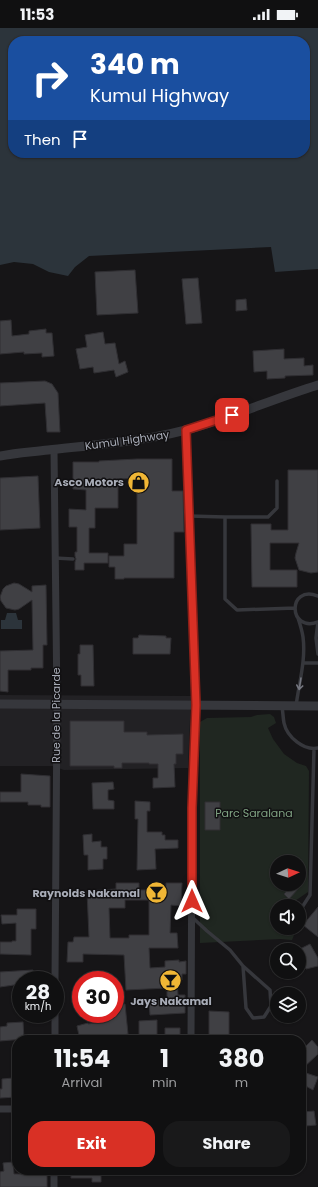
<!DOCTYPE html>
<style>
body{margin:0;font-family:Poppins,sans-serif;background:#19191a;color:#f1f3f6;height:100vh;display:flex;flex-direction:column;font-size:15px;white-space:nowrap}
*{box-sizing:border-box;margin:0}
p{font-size:13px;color:#9c9d9f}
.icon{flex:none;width:22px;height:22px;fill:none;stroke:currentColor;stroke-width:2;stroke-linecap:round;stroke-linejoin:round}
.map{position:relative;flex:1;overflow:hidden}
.side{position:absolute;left:12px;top:1007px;width:294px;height:140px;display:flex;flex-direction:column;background:#101011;border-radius:16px;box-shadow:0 1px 3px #0004,0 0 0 1px #303031}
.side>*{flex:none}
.top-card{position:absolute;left:8px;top:8px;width:302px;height:122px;border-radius:16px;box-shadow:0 1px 3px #0004,0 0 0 1px #303031;background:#1a4fa0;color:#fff;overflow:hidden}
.needle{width:26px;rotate:86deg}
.fabs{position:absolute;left:270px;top:827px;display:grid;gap:8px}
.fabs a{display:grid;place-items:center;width:36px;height:36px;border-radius:50%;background:#101011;box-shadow:0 1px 3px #0004,0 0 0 1px #303031;font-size:20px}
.speed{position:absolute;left:12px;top:943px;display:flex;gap:8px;font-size:20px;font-weight:700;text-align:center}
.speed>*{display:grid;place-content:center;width:52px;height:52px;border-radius:50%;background:#101011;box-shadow:0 1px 3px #0004,0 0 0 1px #303031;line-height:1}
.speed small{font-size:10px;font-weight:400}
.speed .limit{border:6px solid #d22;background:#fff;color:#111}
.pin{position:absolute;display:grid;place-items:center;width:34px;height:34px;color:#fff;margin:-17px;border-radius:8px;box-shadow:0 2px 6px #0006}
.me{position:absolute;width:44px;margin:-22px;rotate:0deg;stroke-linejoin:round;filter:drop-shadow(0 0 3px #0008)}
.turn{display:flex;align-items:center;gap:14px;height:84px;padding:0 16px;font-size:18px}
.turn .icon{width:52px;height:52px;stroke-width:2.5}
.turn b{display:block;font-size:28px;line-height:34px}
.then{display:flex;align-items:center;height:38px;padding:0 16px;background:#0003;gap:8px;font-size:15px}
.eta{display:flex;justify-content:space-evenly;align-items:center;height:68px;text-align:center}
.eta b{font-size:24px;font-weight:700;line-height:28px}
.cta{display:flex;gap:8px;margin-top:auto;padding:8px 16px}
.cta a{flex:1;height:46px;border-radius:16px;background:#d93025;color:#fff;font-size:16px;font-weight:700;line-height:46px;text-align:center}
.cta a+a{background:#19191a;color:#f1f3f6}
.status{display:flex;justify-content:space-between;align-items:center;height:28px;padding:0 20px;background:#101011;direction:ltr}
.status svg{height:11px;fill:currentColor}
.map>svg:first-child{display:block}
.built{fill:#222124}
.green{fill:#202721;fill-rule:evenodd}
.water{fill:#2c343b;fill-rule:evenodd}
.building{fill:#404044;stroke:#302f33;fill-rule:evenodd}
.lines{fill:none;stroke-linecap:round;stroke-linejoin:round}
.service{stroke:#36373c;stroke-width:3.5}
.minor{stroke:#36373c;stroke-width:7}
.tertiary{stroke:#36373c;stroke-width:9}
.oneway{stroke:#757780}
.route-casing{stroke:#8d1f18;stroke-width:10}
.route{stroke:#d93025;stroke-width:7}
.labels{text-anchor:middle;stroke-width:3;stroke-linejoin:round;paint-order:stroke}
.street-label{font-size:11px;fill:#a8acb7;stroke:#111012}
.poi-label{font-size:11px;font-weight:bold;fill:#a8acb7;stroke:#111012;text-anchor:end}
.park-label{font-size:11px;fill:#7fa282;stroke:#111012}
</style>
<div class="status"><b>11:53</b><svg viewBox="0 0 49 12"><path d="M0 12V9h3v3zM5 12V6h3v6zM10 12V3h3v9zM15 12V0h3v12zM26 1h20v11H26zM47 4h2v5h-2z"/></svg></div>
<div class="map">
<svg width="318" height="1159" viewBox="0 0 318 1159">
<rect width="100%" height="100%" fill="#161517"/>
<path class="built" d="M0 667 191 668 188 740 64 742 53 738H0Z"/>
<path class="green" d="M270 686 274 689 276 695 268 700 273 711 284 726 297 735 306 738 309 743 308 864 292 875 293 878H277V900H297L292 912 281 911 200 915V694L207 690 251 689 257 687ZM277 834H299V856H277Z"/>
<path class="water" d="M0 0H318V241L275 244 271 219 89 228 75 239 68 248 49 244 33 236 14 234 0 237ZM13 13H305V125H13Z
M7 585H16L18 592H22V601H1V592H5Z"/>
<path class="building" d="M135 242 138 285 97 287 95 244Z
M198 250 202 295 186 296 182 251Z
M246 271 247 282 236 283V272Z
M11 292 12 308 29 306V303L46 301V305H52L54 328 42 329V325L24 326V324L0 326V293Z
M103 304 105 316 115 315 119 336 125 333 128 344 116 349 114 342 94 345 93 339 80 341 76 321 87 319 85 307Z
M284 321V331L304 330V338L313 337V347L285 348V350L267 351V343L254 344 253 323Z
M45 353 52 356 58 365 60 404H47L45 375 0 378V355Z
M137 431H172V463H183L184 504H174V550H124V551H115V539H109V528H124V516H137V450L118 451V480H95V500H89V525H108V535H84V542H75V534L76 531 75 528V524H77V499H69V481L86 482V462L73 461V434H99V433Z
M288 442H318V544L311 545 299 542 295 530 296 525 299 515H270V542H297V559H252L251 496H271V502H288Z
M38 448 40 500 0 502V450Z
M14 555 19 556 32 564V558L46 557 47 617H43V640H31V642H8V664L0 663V623L33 622 32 572 19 581 15 582 6 580 1 573 0 569 3 561 6 558Z
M139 607 166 608V610H171L170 626H133V610H138Z
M80 617H93L94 658H81V647H78V626H80Z
M70 693H124V704H147V707L183 706V726H176V736H174L175 759 153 760V750H158V736H149V735H122V740H114V738H70Z
M21 746 50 748V779H41V777H28V774H0V764H21Z
M113 754 114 761 108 762V772L114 773V781H93L92 755Z
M135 773 150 774V783H147V804H162V807H165V812H178V820L155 821 156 841 137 842 138 791H135Z
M205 774H220V802H205Z
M92 806V814L101 813V819H107V831H103V841L88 842V827H84L83 807Z
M116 855H139V862H157V858H166V855H182L181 878 171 877 170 905H177L178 920H149L150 940 165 939V933L179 932V934L186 933V946H182V952H177L178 967H185V985L150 987 149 973 167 971V960L126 962 124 927 83 926V934H67L68 914H73L74 909H89L87 863 116 861ZM125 872H149V907H129V910H110L109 880H125Z
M293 857 298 861 289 871 284 866Z
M318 879V909L303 897Z
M17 881H36V901H31V927L0 926V914H12V913H16V895L2 896 1 887H17Z
M310 916 318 930V938L306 941 299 926 298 922Z
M33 942 34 952H21V956L0 959V944Z
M117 976H125L128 1006 99 1012 98 1007 80 1012 77 998 88 995V996L102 994 100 986H118Z
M209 983 229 984V1012H209Z
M157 992V1007L139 1008V993Z
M23 994 24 1011 0 1013V999L7 998V995Z
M165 1000H180V1012H165Z
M312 1012 318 1019V1026L301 1042V1023Z
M306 1045 318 1049 313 1062 302 1056Z
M13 1050V1056H17V1069L0 1070V1061H2V1051Z
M314 1083 316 1097 305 1098 303 1084Z
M13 1134 14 1146H29V1142H47V1159H0V1144L4 1143 3 1135Z
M71 1142H101V1154H92V1150H71Z"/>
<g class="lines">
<path class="service" d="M277 453V480L268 489H225V571L237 582 295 580
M189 488 225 489
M55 530 73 531
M318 568C287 556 288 605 318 594
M318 594 316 610 318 626
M303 635H318
M296 678C299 655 306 632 303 609 302 602 300 596 298 590
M282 679C283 684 283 690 284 695 287 709 304 723 318 720
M301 881 310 867 314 721
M192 889 207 903 230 922 243 938 246 980 253 990 264 989 271 978 270 962 243 938"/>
<path class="minor" d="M186 402 195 677 192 780 191 1012
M54 422 57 677 55 952
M55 1012V986
M0 1081H17
M54 1159V1142"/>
<path class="tertiary" d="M0 428C16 425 32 424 48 422 85 418 123 415 159 408 214 398 265 373 318 357
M0 676 318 678"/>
</g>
<defs><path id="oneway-shaft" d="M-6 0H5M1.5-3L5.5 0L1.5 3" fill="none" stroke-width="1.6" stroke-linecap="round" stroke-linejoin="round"/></defs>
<use class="oneway" href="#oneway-shaft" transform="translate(300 656) rotate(99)"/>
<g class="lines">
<defs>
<path id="route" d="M192 873V780L196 677 186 402 232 387"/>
</defs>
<use href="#route" class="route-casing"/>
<use href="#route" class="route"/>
</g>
<defs>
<symbol id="shop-disc" viewBox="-11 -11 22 22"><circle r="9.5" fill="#f0b635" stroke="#111012"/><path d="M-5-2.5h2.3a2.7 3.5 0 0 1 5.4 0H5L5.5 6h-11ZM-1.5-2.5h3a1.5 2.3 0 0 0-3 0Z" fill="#111"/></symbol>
<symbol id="bar-disc" viewBox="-11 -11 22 22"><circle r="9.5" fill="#f0b635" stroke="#111012"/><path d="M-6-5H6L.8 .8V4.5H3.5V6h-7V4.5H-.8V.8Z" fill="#111"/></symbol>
</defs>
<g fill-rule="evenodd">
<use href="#shop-disc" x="126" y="442" width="25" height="25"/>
<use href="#bar-disc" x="144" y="852" width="25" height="25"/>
<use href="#bar-disc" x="158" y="940" width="25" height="25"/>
</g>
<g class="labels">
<g class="street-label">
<text transform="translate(127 412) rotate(-8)" y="4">Kumul Highway</text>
<text transform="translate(56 687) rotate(-90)" y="4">Rue de la Picarde</text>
</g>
<g class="poi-label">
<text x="124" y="458">Asco Motors</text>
<text x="140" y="869">Raynolds Nakamal</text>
<text x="171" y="977" text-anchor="middle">Jays Nakamal</text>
</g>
<g class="park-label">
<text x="254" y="789">Parc Saralana</text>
</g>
</g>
</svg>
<div class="fabs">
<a><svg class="needle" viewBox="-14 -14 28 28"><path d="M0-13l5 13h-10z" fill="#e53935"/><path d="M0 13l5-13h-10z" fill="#9c9d9f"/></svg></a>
<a><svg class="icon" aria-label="sound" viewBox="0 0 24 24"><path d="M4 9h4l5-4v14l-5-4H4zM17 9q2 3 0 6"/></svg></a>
<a><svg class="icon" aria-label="search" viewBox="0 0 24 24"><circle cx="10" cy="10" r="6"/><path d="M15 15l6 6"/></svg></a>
<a><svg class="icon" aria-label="layers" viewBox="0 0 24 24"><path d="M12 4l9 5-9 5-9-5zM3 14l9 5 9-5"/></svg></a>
</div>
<div class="speed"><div>28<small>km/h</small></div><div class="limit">30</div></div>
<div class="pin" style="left:232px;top:387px;background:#d93025"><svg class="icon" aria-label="arrive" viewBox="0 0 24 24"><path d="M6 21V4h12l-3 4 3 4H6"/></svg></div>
<svg class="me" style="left:192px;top:873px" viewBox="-20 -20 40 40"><path d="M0-17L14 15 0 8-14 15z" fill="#d93025" stroke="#fff" stroke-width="4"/></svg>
<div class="top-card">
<div class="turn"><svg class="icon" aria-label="right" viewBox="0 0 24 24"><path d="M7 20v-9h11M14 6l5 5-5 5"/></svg><div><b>340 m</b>Kumul Highway</div></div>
<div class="then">Then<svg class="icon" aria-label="arrive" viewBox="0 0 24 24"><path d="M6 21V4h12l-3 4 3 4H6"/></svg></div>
</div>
<section class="side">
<div class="eta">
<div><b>11:54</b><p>Arrival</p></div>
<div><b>1</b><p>min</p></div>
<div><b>380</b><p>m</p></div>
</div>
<div class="cta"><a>Exit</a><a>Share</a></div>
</section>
</div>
